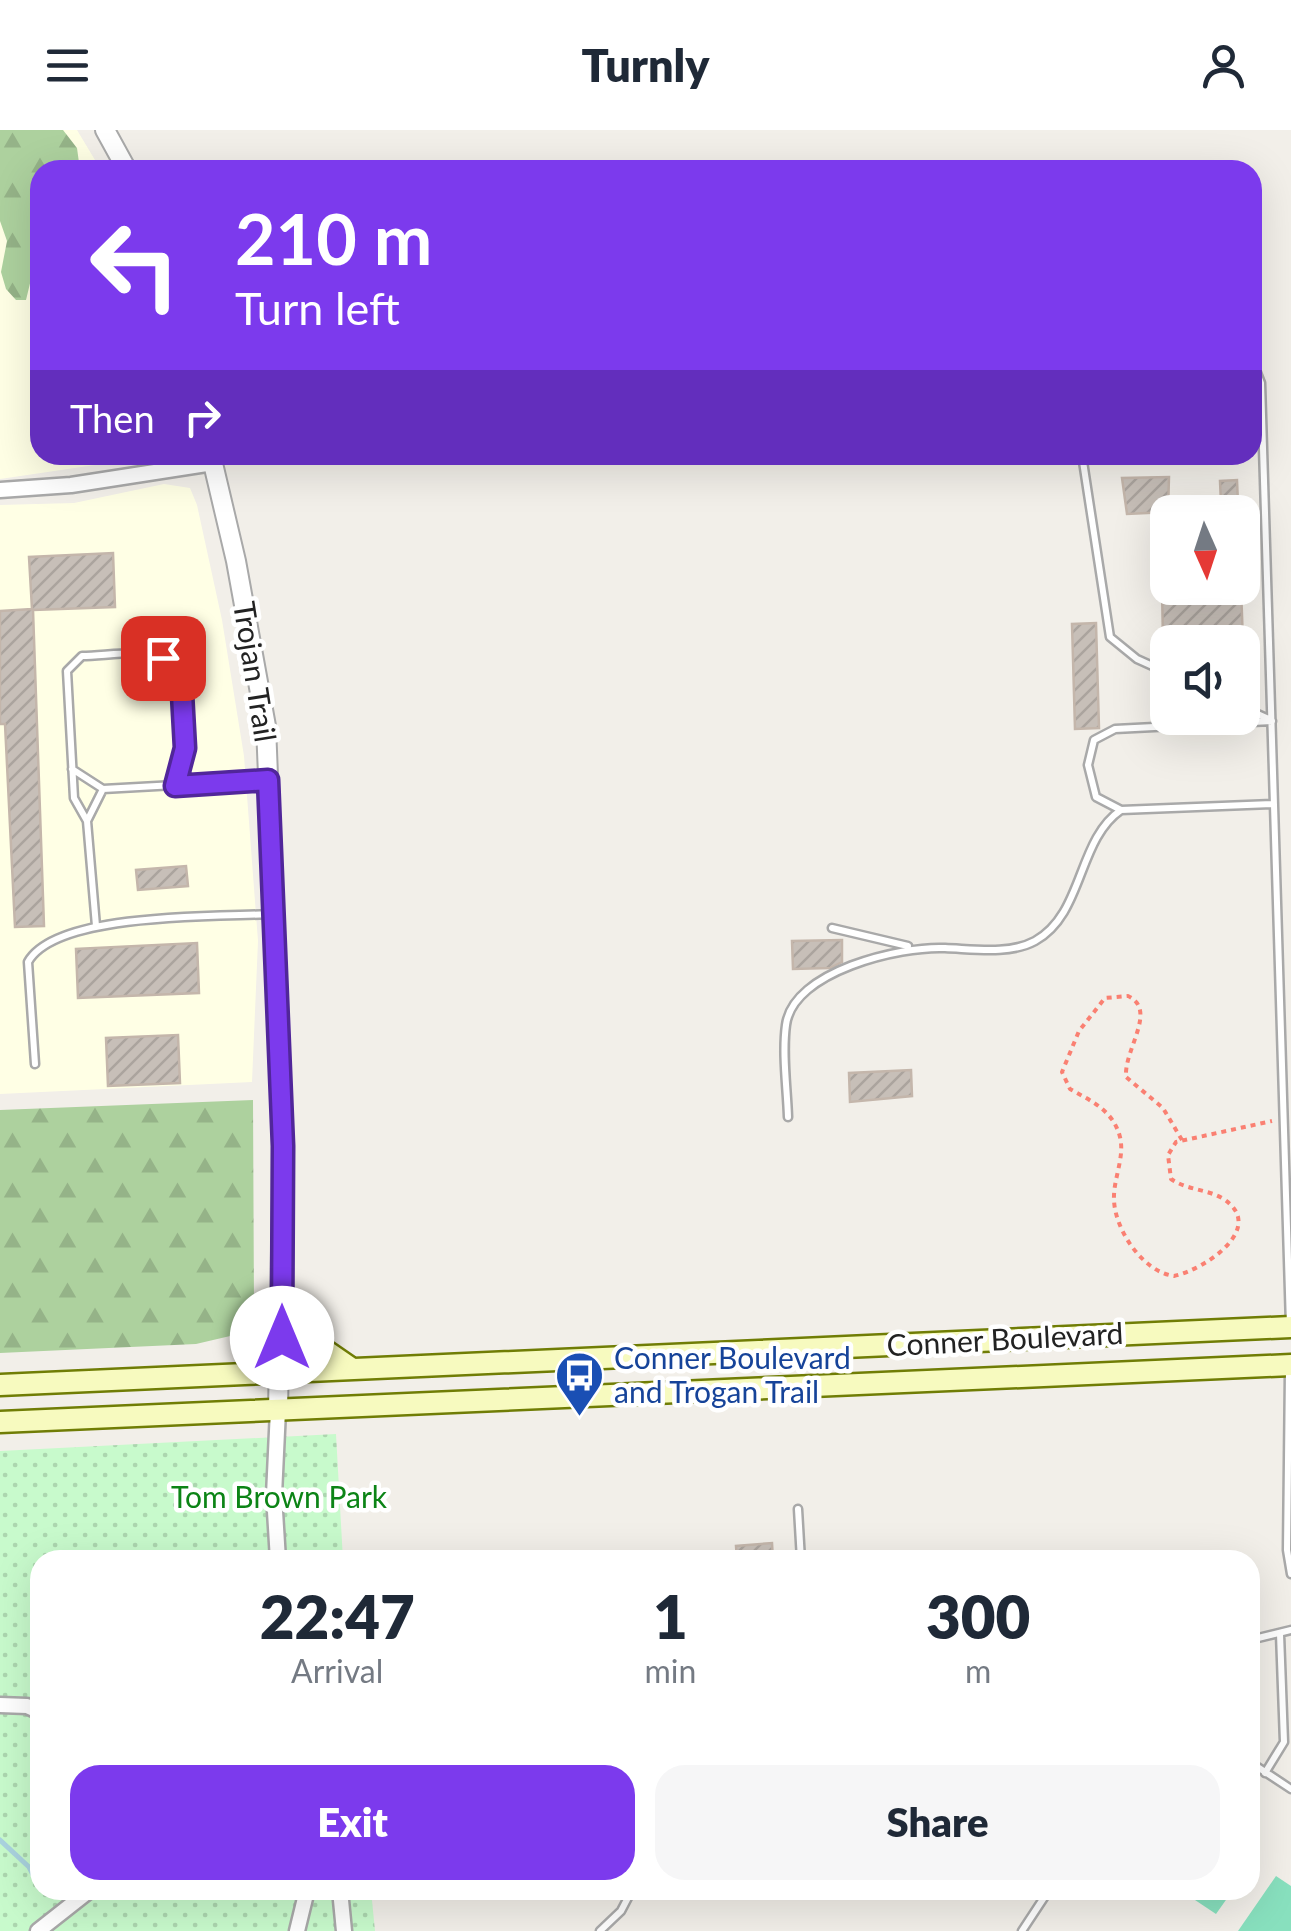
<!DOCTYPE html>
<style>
body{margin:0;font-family:Lato,sans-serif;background:#f6f6f7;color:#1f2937;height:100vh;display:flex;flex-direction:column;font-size:38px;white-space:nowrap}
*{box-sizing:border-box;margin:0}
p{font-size:32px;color:#747a83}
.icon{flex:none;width:55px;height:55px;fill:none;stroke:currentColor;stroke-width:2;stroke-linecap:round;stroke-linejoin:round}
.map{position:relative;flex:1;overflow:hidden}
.drawer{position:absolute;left:30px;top:1420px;width:1230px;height:350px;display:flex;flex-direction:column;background:#fff;border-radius:30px;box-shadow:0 10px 40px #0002}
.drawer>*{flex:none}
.banner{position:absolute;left:30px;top:30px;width:1232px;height:305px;border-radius:30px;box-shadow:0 10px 40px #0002;background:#7c3aed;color:#fff;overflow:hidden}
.needle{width:65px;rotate:177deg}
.controls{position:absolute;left:1150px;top:365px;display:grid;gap:20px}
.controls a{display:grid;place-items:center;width:110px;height:110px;border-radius:20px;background:#fff;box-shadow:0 10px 40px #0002;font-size:50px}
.pin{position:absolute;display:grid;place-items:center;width:85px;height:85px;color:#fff;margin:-42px;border-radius:20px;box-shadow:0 5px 15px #0006}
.me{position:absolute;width:110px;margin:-55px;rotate:0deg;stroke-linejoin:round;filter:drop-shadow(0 0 8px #0008)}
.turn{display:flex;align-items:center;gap:35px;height:210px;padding:0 40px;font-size:45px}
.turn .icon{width:130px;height:130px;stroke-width:2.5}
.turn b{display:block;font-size:70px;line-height:85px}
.then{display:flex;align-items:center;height:95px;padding:0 40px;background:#0003;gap:20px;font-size:38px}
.eta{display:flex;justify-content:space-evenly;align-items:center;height:170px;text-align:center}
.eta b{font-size:60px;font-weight:800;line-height:70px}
.action{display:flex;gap:20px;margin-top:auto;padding:20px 40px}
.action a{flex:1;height:115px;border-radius:30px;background:#7c3aed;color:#fff;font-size:40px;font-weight:800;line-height:115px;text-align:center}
.action a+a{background:#f6f6f7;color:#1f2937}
header{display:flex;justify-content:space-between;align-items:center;height:130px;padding:0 40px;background:#fff;font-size:45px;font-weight:800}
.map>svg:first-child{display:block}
.education{fill:#ffffe5}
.forest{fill:url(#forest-firs)}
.park{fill:url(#park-dots)}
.pitch{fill:#88e0be}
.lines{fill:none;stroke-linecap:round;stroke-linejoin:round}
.stream{stroke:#aad3df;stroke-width:5}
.building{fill:url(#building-hatch);stroke:#c4b6ab;stroke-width:2.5}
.service-casing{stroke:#a9a9a9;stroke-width:11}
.minor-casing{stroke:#a9a9a9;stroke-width:19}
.tertiary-casing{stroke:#a9a9a9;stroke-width:22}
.secondary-casing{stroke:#707d05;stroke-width:25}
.path{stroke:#fa8072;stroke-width:4;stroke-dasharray:5 5;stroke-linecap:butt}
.service{stroke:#fff;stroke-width:6}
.minor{stroke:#fff;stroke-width:14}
.tertiary{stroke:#fff;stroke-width:18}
.secondary{stroke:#f7fabf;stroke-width:20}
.route-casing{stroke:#51269a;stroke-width:25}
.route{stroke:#7c3aed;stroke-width:18}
.labels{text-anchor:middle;stroke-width:9;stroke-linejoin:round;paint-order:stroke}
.street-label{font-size:30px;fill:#222;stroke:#fff}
.transit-label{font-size:30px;fill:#164399;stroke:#fff;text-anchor:start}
.park-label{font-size:30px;fill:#0c8416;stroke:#fff}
</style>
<header><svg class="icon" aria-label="menu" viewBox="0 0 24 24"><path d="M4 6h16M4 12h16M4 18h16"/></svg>Turnly<svg class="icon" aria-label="person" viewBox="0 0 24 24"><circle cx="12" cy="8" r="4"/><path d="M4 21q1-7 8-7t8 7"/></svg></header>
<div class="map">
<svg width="1291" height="1801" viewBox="0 0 1291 1801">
<defs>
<pattern id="forest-firs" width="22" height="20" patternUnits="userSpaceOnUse" patternTransform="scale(2.5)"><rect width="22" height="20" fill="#add19e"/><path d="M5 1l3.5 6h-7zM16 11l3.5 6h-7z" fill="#95b388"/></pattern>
<pattern id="park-dots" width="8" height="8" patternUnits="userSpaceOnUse" patternTransform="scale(2.5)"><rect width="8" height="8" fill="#c8facc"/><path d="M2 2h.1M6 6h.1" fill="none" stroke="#acd6af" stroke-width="1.8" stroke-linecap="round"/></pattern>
<pattern id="building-hatch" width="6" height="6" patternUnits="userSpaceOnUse" patternTransform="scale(2.5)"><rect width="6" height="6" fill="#c7bfb8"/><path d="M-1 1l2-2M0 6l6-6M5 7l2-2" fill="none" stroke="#aba49e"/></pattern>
</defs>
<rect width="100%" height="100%" fill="#f2efe9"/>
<path class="education" d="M0 0H77L101 40H40V325H163L0 349Z
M164 354 190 358 197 375 222 490 244 626 258 811 252 952 0 964V375L74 373Z"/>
<path class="forest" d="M0 0H63L77 18 80 40H40V112L26 170H16L6 159 1 142 7 111 0 91Z
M253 970 254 1179 243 1203 196 1214 0 1223V980Z"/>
<path class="park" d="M336 1304 343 1430H40V1760H371L375 1801H0V1321Z"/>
<path class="pitch" d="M1276 1746 1291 1756V1801H1238Z
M1180 1760H1233L1216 1784Z"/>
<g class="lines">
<path class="stream" d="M0 1710 29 1737 40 1758"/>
</g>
<path class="building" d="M1169 347 1168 382 1127 384 1122 348Z
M1237 350 1238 373 1221 374 1220 351Z
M113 423 115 477 33 480 44 796 15 797 5 594H0V481L32 479 29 427Z
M1162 458H1241L1243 512H1163Z
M1096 493 1099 598 1075 599 1072 494Z
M186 736 188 756 138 760 136 740Z
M842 810V832L830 838 793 839 792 811Z
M197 813 199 863 78 868 76 819Z
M178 905 180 953 108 956 106 908Z
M911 940 912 966 850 972 849 943Z
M772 1413 773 1430H737L736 1416Z"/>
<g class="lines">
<defs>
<path id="service" d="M1252 230 1261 253 1290 1195
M1082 325 1110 507 1137 529 1168 543
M1242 577 1271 590
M1272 591 1115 599 1094 610 1088 635 1096 667 1121 680 1274 674
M72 639 103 659 267 650
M87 691 103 659
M96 796 87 691 74 668 67 541 82 526C105 526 138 519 160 527 196 539 185 627 175 655
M832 798 908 816
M35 934 28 832C56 782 217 787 272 784
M788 987C787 957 782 924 786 895 793 841 900 816 945 818 973 819 1009 825 1035 811 1084 784 1077 710 1121 680
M1289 1241 1287 1420 1291 1444
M798 1379 801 1430
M704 1427V1430
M1250 1510 1291 1500
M1250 1632 1291 1659
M1265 1643 1284 1612 1280 1504
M600 1801 621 1781 632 1760
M1022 1801 1049 1760"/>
<path id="minor" d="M0 360 71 355 213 333
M278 1280 274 1365 278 1430
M0 1575 27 1576 40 1582
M340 1760 344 1801
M38 1801 90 1760
M297 1801 307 1760"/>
<path id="tertiary" d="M105 0 127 40
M211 325 236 431 266 596 283 1016 278 1280"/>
<path id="secondary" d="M282 1179 306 1207 351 1238
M0 1255 1291 1197
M0 1292 1291 1235"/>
</defs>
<use href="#service" class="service-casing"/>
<use href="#minor" class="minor-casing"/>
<use href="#tertiary" class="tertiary-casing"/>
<use href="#secondary" class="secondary-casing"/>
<path class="path" d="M1182 1010 1163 978 1126 947C1124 919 1158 880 1128 866L1105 868 1079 901 1062 942 1070 959C1091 971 1113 980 1120 1007 1125 1028 1113 1049 1114 1070 1115 1100 1143 1142 1174 1146 1204 1140 1269 1097 1222 1068 1206 1059 1187 1060 1171 1049L1168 1025 1176 1012 1272 991"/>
<use href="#service" class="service"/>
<use href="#minor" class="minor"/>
<use href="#tertiary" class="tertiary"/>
<use href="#secondary" class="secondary"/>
</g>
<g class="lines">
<defs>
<path id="route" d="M163 528 181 546 185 618 175 656 268 650 283 1016 282 1208"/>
</defs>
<use href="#route" class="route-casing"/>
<use href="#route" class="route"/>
</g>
<defs>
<symbol id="bus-pin" viewBox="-11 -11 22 30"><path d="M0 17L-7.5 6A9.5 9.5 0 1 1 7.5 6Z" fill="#1a4fb4" stroke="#fff"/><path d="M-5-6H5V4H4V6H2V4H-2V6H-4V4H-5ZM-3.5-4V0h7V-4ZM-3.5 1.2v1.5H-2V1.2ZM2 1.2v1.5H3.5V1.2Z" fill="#fff"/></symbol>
</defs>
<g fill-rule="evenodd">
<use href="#bus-pin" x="552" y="1218" width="55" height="75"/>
</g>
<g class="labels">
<g class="street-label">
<text transform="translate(254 542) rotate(81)" y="10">Trojan Trail</text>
<text transform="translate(1005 1210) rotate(-3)" y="10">Conner Boulevard</text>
</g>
<g class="transit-label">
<text x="614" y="1239">Conner Boulevard<tspan x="614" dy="34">and Trogan Trail</tspan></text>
</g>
<g class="park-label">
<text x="279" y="1378">Tom Brown Park</text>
</g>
</g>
</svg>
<div class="controls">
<a><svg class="needle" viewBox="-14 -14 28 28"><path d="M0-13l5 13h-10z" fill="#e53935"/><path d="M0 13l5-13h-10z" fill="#747a83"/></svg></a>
<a><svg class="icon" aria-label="sound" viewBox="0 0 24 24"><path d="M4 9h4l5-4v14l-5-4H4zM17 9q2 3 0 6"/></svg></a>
</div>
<div class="pin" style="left:163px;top:528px;background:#d93025"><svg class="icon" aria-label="arrive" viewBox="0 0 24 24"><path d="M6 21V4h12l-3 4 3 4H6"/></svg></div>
<svg class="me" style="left:282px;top:1208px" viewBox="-20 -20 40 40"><circle r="19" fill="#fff"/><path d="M0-13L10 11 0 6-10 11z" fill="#7c3aed"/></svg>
<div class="banner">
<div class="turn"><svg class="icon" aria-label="left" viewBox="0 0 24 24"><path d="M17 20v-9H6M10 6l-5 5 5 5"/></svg><div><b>210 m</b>Turn left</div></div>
<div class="then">Then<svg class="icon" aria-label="right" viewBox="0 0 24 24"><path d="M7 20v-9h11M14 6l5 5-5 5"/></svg></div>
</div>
<section class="drawer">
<div class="eta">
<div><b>22:47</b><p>Arrival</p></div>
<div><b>1</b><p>min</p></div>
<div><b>300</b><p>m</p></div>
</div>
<div class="action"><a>Exit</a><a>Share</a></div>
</section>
</div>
